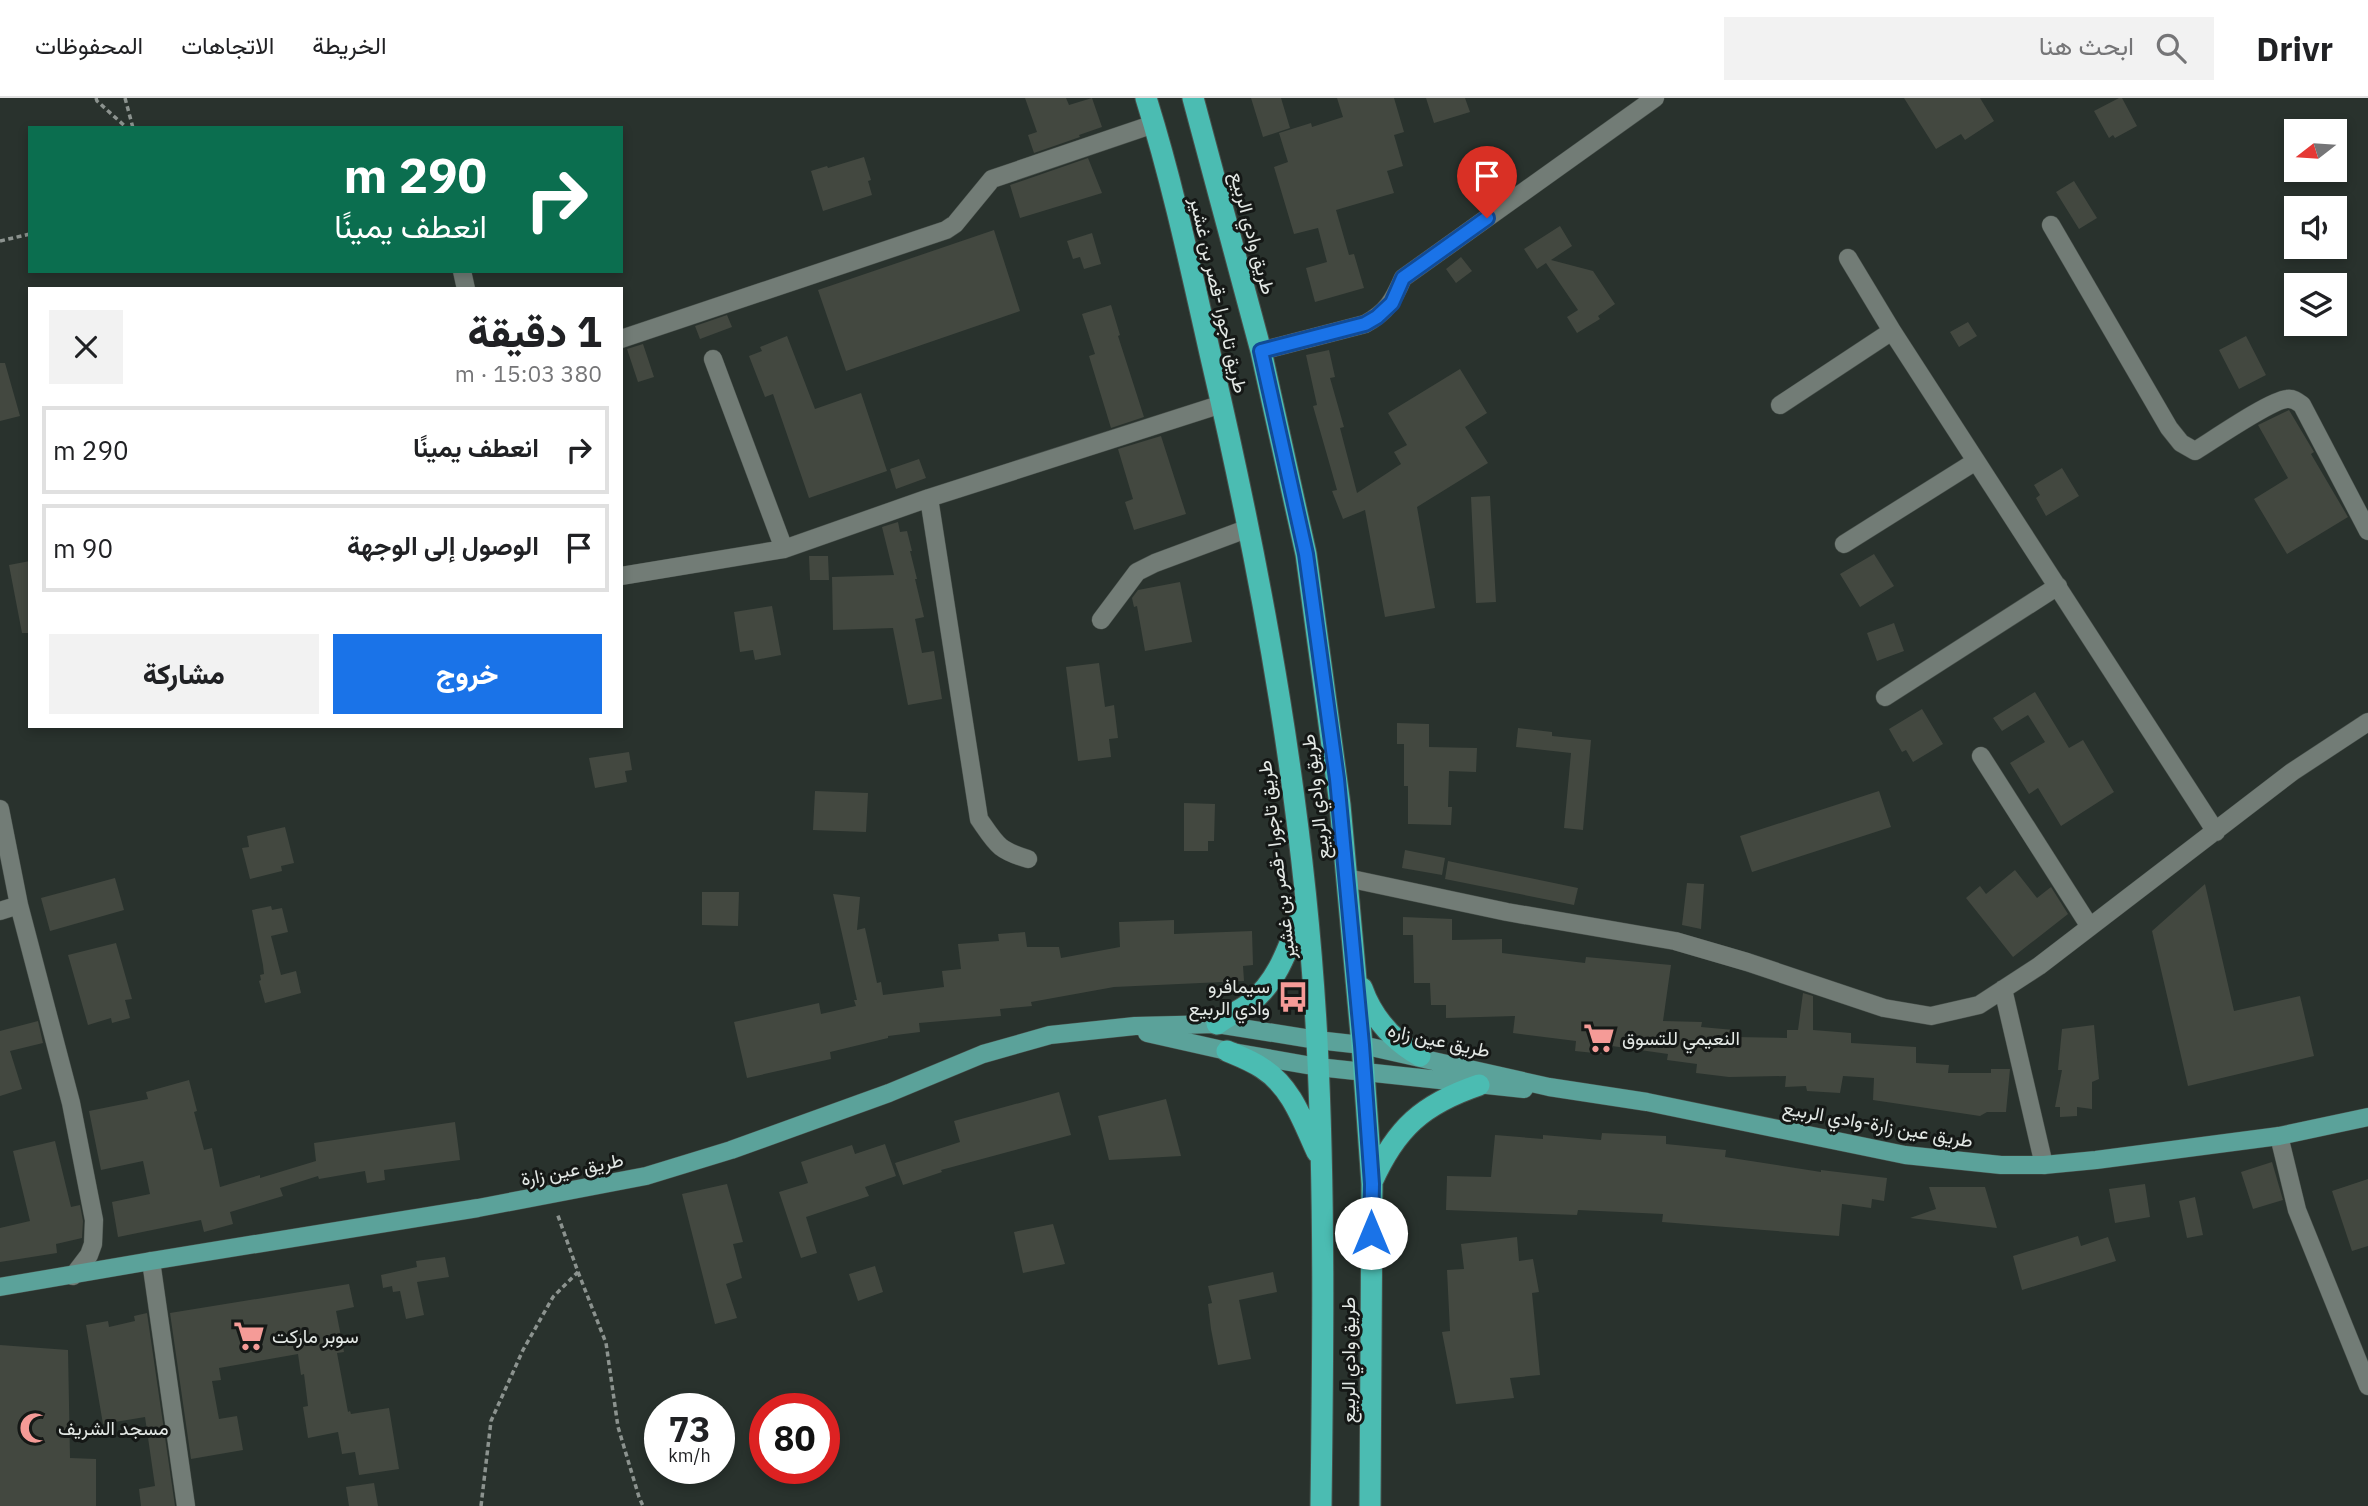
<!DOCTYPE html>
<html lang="ar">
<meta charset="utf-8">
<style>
body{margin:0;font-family:"IBM Plex Sans",Vazirmatn,sans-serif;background:#f2f2f2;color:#202124;direction:rtl;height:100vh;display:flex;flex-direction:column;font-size:26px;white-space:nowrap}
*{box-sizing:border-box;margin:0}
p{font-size:23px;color:#757577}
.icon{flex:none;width:38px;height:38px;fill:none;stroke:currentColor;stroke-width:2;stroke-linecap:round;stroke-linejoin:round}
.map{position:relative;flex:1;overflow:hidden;direction:ltr}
.panel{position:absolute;left:28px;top:189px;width:595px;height:441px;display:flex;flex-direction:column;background:#fff;border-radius:0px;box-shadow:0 4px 10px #0003;direction:rtl}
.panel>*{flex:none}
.hud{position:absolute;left:28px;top:28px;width:595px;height:147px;border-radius:0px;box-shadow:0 4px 10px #0003;direction:rtl;background:#0b6e4f;color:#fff;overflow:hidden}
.needle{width:46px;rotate:253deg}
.buttons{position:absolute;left:2284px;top:21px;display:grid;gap:14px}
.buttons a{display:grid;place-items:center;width:63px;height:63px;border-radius:0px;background:#fff;box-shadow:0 4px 10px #0003;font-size:35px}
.speed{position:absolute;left:644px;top:1295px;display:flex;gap:14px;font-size:35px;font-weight:700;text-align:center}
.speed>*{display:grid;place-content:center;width:91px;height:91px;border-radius:50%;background:#fff;box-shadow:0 4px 10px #0003;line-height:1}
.speed small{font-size:18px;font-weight:400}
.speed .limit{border:10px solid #d22;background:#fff;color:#111}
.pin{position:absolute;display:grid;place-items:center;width:60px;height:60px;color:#fff;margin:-72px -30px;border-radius:50% 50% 50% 0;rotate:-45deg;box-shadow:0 0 7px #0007}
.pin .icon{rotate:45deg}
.me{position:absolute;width:77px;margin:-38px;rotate:0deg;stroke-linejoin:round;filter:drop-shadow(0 0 5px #0008)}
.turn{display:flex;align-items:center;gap:24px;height:147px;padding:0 21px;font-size:32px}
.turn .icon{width:91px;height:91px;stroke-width:2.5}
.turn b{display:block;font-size:49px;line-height:60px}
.round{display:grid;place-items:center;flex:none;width:74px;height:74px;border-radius:0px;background:#f2f2f2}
.overview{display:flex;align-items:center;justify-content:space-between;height:119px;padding:0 21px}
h1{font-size:42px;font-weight:800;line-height:52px}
.button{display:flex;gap:14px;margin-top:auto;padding:14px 21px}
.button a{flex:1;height:80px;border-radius:0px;background:#1a73e8;color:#fff;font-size:28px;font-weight:800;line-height:80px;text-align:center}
.button a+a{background:#f2f2f2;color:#202124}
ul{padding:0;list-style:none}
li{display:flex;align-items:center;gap:21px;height:88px;margin:0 14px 10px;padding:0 7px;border:4px solid #e0e0e0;border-radius:0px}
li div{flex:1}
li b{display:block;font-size:26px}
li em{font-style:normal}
header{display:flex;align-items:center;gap:42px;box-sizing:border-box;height:98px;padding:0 35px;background:#fff;border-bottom:2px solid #e0e0e0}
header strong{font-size:33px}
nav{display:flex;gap:38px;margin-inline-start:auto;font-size:24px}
.search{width:490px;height:63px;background:#f2f2f2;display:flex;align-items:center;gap:18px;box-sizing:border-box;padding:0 24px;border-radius:0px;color:#757577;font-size:26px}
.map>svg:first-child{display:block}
.building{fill:#434840}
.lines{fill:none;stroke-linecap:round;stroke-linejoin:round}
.minor-casing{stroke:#48504b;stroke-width:19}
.major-casing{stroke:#48504b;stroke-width:19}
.highway-casing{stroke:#48504b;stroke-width:23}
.path{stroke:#8c938f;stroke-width:3.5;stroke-dasharray:5 3.5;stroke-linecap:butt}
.minor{stroke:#727c76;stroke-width:18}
.major{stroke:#5ba29a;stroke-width:18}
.highway{stroke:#4bbcb2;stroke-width:21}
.route-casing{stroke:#114b97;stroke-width:18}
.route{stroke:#1a73e8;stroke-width:12}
.labels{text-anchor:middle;stroke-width:6;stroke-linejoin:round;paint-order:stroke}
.street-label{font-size:19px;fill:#e3e8e5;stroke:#151816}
.poi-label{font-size:19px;fill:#e3e8e5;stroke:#151816;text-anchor:start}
</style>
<header>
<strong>Drivr</strong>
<div class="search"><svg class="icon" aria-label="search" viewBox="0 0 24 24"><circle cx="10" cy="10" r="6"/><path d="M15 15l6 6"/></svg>ابحث هنا</div>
<nav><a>الخريطة</a><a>الاتجاهات</a><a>المحفوظات</a></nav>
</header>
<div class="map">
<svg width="2368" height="1408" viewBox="0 0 2368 1408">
<rect width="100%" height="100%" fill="#29322d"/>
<path class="building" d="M1025 0H1066L1069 7 1092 0 1102 29 1079 37 1080 39 1034 55 1028 37 1037 34Z
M1251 0H1281L1290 30 1263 39Z
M1337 0H1394L1404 34 1394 37 1403 68 1387 73 1394 95 1336 112 1349 157 1354 156 1364 190 1315 204 1306 170 1327 164 1318 130 1294 136 1274 69 1288 64 1279 35 1311 25 1312 29 1343 19Z
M1426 0H1465L1470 14 1434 25Z
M1904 0H1980L1994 23 1965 42 1961 36 1936 51Z
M2119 0H2122L2137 28 2115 40 2113 37 2109 40 2094 13Z
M864 59 871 82 868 83 872 97 823 113 811 73 827 68 828 70Z
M1088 60 1102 95 1020 120 1010 87Z
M2074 83 2097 120 2079 131 2056 94Z
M1560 128 1572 148 1551 162 1593 173 1615 206 1598 218 1600 221 1577 235 1567 219 1578 212 1546 165 1537 171 1524 151Z
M994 132 1020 213 846 273 818 192Z
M1092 135 1101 166 1084 171 1080 159 1073 161 1067 143Z
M1461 159 1472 173 1456 185 1446 171Z
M1111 207 1120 237 1118 238 1144 319 1111 330 1089 258 1095 256 1082 216Z
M727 217 732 229 700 241 695 228Z
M1968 224 1977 238 1959 249 1950 234Z
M787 238 815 311 861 295 887 373 809 400 773 296 765 299 749 258 762 253 760 249Z
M2246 238 2266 277 2239 291 2219 252Z
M643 246 654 279 638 284 627 251Z
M1329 252 1335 279 1330 280 1344 329 1340 330 1357 395 1401 366 1394 354 1407 347 1388 315 1460 271 1487 315 1465 329 1488 365 1417 409 1435 510 1385 519 1365 412 1343 421 1332 393 1337 392 1313 308 1317 307 1306 257Z
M0 265H5L20 318 0 323Z
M2289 312 2314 354 2311 356 2348 419 2287 456 2254 401 2288 380 2258 327Z
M1161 338 1186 416 1134 432 1125 404 1133 401 1118 351Z
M919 361 926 380 896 391 890 371Z
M2062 370 2079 398 2046 418 2036 400 2040 397 2034 387Z
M1490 398 1496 504 1476 505 1471 399Z
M898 424 900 434 907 433 912 453H910L917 481H915L924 519 915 521 922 555 934 553 942 601 908 607 893 530 833 532 832 479 894 477 882 429Z
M1874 456 1894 488 1860 509 1840 476Z
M809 458H828L829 482H810Z
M30 463V535H22L9 467Z
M1180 484 1192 544 1145 553 1137 508 1134 509 1132 500 1138 492Z
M772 508 781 557 755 562 753 552 740 554 734 514Z
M1894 525 1904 553 1877 563 1867 535Z
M1099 565 1105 609 1114 607 1118 640 1109 641 1111 659 1078 663 1066 569Z
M2035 594 2069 650 2083 642 2114 694 2061 728 2038 690 2029 696 2010 665 2045 644 2028 617 2002 633 1993 620Z
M1922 611 1943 646 1913 664 1906 652 1902 654 1889 631Z
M1397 625 1429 626V649L1477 650 1476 674 1449 673 1448 709H1452L1451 727 1408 726V688H1404V646H1397Z
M1518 630 1552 634V638L1591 642 1583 732 1564 730 1571 655 1516 649Z
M629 654 632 672 625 673 627 684 595 690 589 660Z
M815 693 868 695 866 734 813 732Z
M1879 693 1891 729 1752 774 1740 738Z
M1184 705 1215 706 1214 743H1208V753H1184Z
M285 729 294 765 281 768 282 773 250 781 242 750 249 749 247 738Z
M1405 752 1445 760 1442 777 1402 770Z
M1448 763 1578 790 1574 807 1445 781Z
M2015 772 2037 800 2051 789 2068 816 2013 859 1966 800 1980 788 1986 796Z
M115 780 124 812 50 833 41 800Z
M1687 785 1704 786 1701 831 1682 827Z
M2205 786 2234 913 2300 898 2314 958 2188 988 2152 833Z
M702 794H739L738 828 702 827Z
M833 796 860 799 857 832 865 830 877 885 881 884 883 897 944 889 942 873 961 871 958 846 999 843 998 836 1025 834 1027 849H1059L1061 860 1120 849 1119 824 1174 822V836L1252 833 1253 867 1243 868 1244 883 1114 889 1031 904 1032 908 1000 911 1001 918 919 925 920 934 888 938V940L830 954 831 961 747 980 734 924 819 905 821 916 856 908 854 902H857Z
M271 808 272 812 282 810 288 834 271 838 281 877 296 873 301 895 265 905 259 883 261 882 260 877 264 876 263 867 252 812Z
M1403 819 1452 821V842L1502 841V855L1585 865 1586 859 1671 867 1663 923 1702 924 1701 929 1734 932V939L1787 940V932H1798L1803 895 1813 898V932L1851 935V945L1916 949V965L1949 967 1948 975H1991V971H2010L2006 1014H1987L1980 1018 1873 1002 1874 980 1843 978 1840 995 1807 993 1806 988 1785 989 1786 978 1729 979 1696 975 1697 966 1667 962 1668 956 1605 947 1604 956 1575 953 1576 943 1513 935 1515 918 1446 920V907H1431L1430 885H1414L1413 837H1403Z
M116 845 132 901 125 902 130 920 112 925 111 920 88 927 68 857Z
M38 923 43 945 10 953 22 991 0 998V933Z
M2094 927 2099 981 2092 984V1011L2077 1009V1018L2060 1019V1009H2055L2062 972H2058L2062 931Z
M189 982 197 1013 194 1014 204 1052 212 1050 220 1089 260 1077V1080L316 1063 314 1045 455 1024 460 1062 384 1072 385 1082 367 1085 365 1073 319 1081 318 1078 280 1090 283 1098 230 1114 233 1126 204 1134 201 1122 118 1139 112 1104 150 1096 143 1063 101 1072 89 1013 148 1001 146 994Z
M1059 994 1071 1037 941 1072 942 1074 903 1087 895 1065 960 1044 954 1023Z
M1166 1001 1181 1058 1109 1062 1098 1018Z
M1602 1035 1666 1038V1046L1726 1052 1725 1059 1821 1074V1072L1887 1080 1884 1103 1872 1101 1871 1110 1842 1106 1839 1138 1662 1124 1663 1116 1578 1112 1577 1117 1446 1112 1447 1078 1491 1079 1495 1037 1543 1041V1037L1601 1042Z
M55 1043 71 1109 80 1107 83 1123 82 1140 56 1146 57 1155 0 1164V1130L30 1123 13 1053Z
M885 1046 896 1078 865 1089 869 1098 806 1119 817 1155 801 1160 779 1094 808 1085 801 1064 852 1047 855 1056Z
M2272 1064 2283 1102 2253 1111 2241 1074Z
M2368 1081V1148L2352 1153 2332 1093Z
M727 1086 743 1144 733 1146 742 1180 726 1186 737 1220 715 1226 682 1096Z
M2145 1086 2150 1119 2115 1125 2109 1091Z
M1929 1089H1985L1997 1130 1910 1120 1936 1111Z
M2195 1099 2203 1137 2187 1140 2179 1103Z
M1053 1126 1065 1166 1023 1175 1014 1134Z
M2078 1138 2081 1148 2108 1139 2116 1163 2022 1192 2013 1158Z
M1517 1139 1519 1163 1533 1161 1539 1194 1532 1195 1540 1277 1510 1280 1514 1300 1456 1306 1442 1234 1450 1233 1447 1172 1464 1171 1461 1146Z
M445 1159 449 1179 417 1184 424 1217 406 1221 400 1193 393 1194 392 1188 383 1190 381 1177 417 1169 416 1163Z
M875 1168 883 1194 858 1203 849 1176Z
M1273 1174 1277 1194 1239 1202 1251 1261 1218 1267 1211 1231 1208 1206 1212 1205 1208 1188Z
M349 1186 354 1209 336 1213 344 1254 337 1255 348 1314 350 1313 351 1316 389 1310 399 1371 359 1377 355 1354 342 1356 338 1334 308 1340 303 1309 308 1308 304 1276 301 1277 298 1256 219 1270 221 1282 212 1283 219 1321 237 1318 243 1352 191 1361 170 1215Z
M147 1215 175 1408H141L139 1391 155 1388 145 1319 103 1326 86 1227 108 1223 109 1229 135 1223 134 1218Z
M0 1247 68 1252 70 1360 96 1361V1408H0Z
M374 1385 378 1408H349L346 1389Z"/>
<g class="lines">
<defs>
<path id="minor" d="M2051 127 2169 330 2181 345 2195 353C2213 342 2271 302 2287 301 2294 300 2298 304 2302 307L2368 433
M1848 160 1892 233 2216 734
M462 173 466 191
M621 241 946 132 955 126 992 81 1154 26
M1261 253 1365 226C1387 214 1393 203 1403 180L1655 0
M713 261 784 451
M1780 307 1892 233
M929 400 979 721C997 747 998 752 1028 761
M1844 446 1976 363
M621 478 784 451 929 400 1222 306
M1101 522 1137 474 1155 465 1249 430
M1885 599 2058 488
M1981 658 2090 829
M0 711 19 807 71 1005 94 1122 93 1146 89 1157 73 1178
M1347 780 1507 814 1675 843 1747 864 1884 910 1931 918 1979 907 2039 868 2292 674 2368 624
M0 813 19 807
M2003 891 2044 1067
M2279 1038 2297 1112 2368 1288
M151 1163 186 1408"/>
<path id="major" d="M1147 935 1227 953 1318 969 1524 991
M0 1189 151 1163 478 1110 646 1078 731 1052 889 995 983 956 1050 937 1135 928 1217 926 1317 942 1362 947 1549 989 1647 1004 1905 1057 2001 1067H2044L2096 1062 2279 1038 2368 1019"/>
<path id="highway" d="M1146 0C1173 86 1192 176 1212 264 1264 487 1305 714 1317 943 1325 1098 1323 1253 1321 1408
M1193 0 1261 253 1306 456 1340 707 1362 947 1372 1086 1370 1408
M1362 890C1373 921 1392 942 1420 958
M1217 926C1227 918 1240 913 1250 905 1280 882 1290 844 1304 809
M1227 953C1239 958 1252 963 1262 970 1292 989 1303 1024 1317 1054
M1372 1084C1396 1030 1423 1006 1479 987"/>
</defs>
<use href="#minor" class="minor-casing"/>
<use href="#major" class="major-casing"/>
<use href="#highway" class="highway-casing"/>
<path class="path" d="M96 0 97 3 127 30
M125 0 133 30
M0 143 30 136
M578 1174 606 1245 618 1329 639 1399 643 1408
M481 1408 491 1323 523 1252 553 1199 578 1174 557 1115"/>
<use href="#minor" class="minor"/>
<use href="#major" class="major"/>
<use href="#highway" class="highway"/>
</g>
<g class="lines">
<defs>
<path id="route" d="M1371 1135 1372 1086 1362 947 1337 681 1306 456 1261 253 1365 226 1377 219 1392 205 1403 180 1487 120"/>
</defs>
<use href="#route" class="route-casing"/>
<use href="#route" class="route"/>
</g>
<defs>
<symbol id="bus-bare" viewBox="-9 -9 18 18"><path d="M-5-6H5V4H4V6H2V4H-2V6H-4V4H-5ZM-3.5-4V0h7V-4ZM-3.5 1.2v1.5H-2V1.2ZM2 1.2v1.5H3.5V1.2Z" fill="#f59b97" stroke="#151816" stroke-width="2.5" paint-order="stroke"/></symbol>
<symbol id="supermarket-bare" viewBox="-9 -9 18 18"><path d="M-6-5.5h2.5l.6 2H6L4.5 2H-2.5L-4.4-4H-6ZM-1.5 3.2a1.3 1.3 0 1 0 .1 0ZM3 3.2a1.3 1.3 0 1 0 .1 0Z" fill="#f59b97" stroke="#151816" stroke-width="2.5" paint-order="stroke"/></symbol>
<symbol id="mosque-bare" viewBox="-9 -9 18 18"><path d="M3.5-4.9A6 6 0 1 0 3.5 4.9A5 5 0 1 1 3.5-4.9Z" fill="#f59b97" stroke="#151816" stroke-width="2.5" paint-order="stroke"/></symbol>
</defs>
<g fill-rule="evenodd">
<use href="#bus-bare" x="1271" y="877" width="44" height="44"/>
<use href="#supermarket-bare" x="1577" y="918" width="44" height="44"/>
<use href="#supermarket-bare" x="227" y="1216" width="44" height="44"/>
<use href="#mosque-bare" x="13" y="1308" width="44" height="44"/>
</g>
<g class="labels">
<g class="street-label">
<text transform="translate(1253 135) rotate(75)" y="7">طريق وادي الربيع</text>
<text transform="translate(1219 197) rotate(77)" y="7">طريق تاجورا -قصر بن غشير</text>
<text transform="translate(1315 699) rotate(-97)" y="7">طريق وادي الربيع</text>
<text transform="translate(1276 762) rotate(-97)" y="7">طريق تاجورا -قصر بن غشير</text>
<text transform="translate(1439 942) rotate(12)" y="7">طريق عين زاره</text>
<text transform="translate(1878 1026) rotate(10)" y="7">طريق عين زارة-وادي الربيع</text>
<text transform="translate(572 1071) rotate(-11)" y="7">طريق عين زارة</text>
<text transform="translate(1348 1262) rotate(-90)" y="7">طريق وادي الربيع</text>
</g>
<g class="poi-label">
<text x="1270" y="895" text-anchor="end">سيمافرو<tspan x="1270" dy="22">وادي الربيع</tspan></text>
<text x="1622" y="947">النعيمي للتسوق</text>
<text x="272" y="1245">سوبر ماركت</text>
<text x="58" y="1337">مسجد الشريف</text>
</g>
</g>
</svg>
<div class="buttons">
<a><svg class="needle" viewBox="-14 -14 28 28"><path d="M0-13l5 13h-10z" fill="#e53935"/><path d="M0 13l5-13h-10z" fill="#757577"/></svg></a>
<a><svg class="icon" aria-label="sound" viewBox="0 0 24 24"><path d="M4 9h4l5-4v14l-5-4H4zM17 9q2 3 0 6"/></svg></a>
<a><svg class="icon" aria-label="layers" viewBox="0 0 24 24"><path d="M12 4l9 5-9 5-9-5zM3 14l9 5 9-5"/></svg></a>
</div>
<div class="speed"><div>73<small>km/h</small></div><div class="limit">80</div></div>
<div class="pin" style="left:1487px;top:120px;background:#d93025"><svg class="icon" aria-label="arrive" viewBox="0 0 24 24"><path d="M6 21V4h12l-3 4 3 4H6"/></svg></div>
<svg class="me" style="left:1371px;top:1135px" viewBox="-20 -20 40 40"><circle r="19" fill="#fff"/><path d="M0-13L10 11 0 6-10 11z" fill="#1a73e8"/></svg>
<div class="hud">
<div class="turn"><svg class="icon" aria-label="right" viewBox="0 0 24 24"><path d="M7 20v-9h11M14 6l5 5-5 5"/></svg><div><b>290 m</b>انعطف يمينًا</div></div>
</div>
<section class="panel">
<div class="overview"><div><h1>1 دقيقة</h1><p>380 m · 15:03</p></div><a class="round"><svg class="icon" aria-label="close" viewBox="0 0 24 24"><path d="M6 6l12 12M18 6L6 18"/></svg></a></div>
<ul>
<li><svg class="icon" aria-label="right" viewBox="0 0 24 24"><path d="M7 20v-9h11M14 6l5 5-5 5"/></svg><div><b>انعطف يمينًا</b></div><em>290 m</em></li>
<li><svg class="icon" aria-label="arrive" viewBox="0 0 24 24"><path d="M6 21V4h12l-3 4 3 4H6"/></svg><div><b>الوصول إلى الوجهة</b></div><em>90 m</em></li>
</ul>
<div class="button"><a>خروج</a><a>مشاركة</a></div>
</section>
</div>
